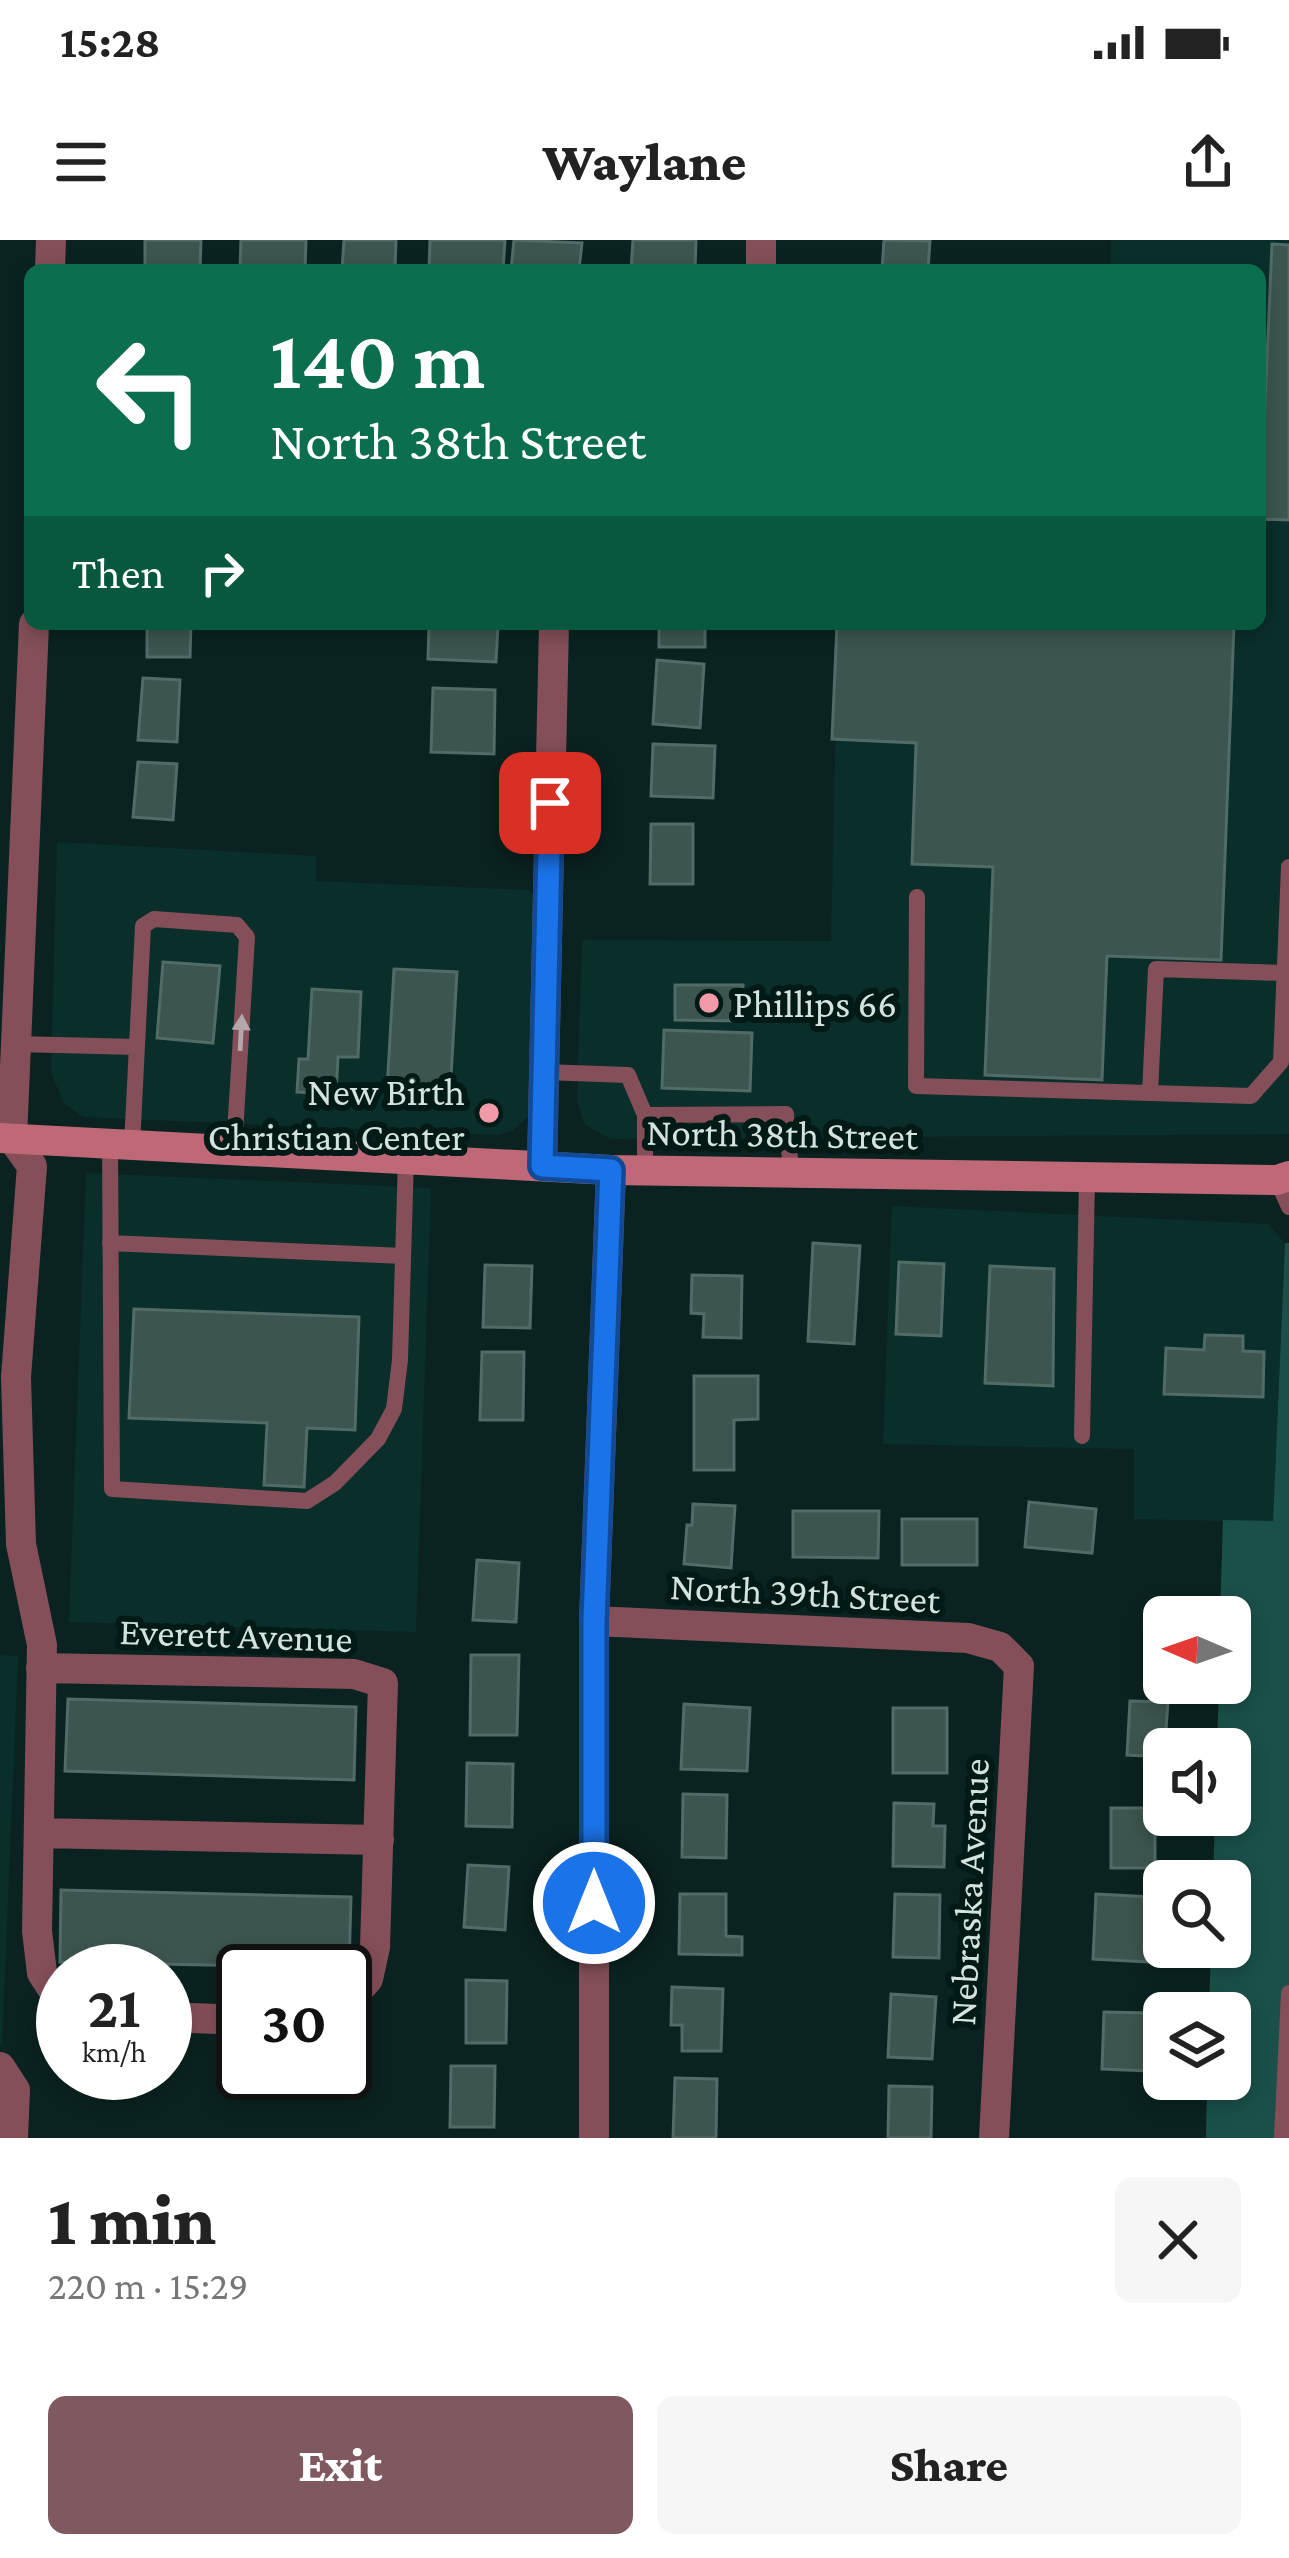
<!DOCTYPE html>
<meta charset="utf-8">
<style>
body{margin:0;font-family:"Crimson Pro",serif;background:#f6f6f6;color:#222;height:100vh;display:flex;flex-direction:column;font-size:45px;white-space:nowrap}
*{box-sizing:border-box;margin:0}
p{font-size:39px;color:#767676}
.icon{flex:none;width:66px;height:66px;fill:none;stroke:currentColor;stroke-width:2;stroke-linecap:round;stroke-linejoin:round}
.map{position:relative;height:1898px;overflow:hidden}
.panel{display:flex;flex-direction:column;background:#fff;flex:1}
.panel>*{flex:none}
.banner{position:absolute;left:24px;top:24px;width:1242px;height:366px;border-radius:18px;box-shadow:0 6px 18px #0003;background:#0b6e4f;color:#fff;overflow:hidden}
.needle{width:78px;rotate:272deg}
.buttons{position:absolute;left:1143px;top:1356px;display:grid;gap:24px}
.buttons a{display:grid;place-items:center;width:108px;height:108px;border-radius:18px;background:#fff;box-shadow:0 6px 18px #0003;font-size:60px}
.speed{position:absolute;left:36px;top:1704px;display:flex;gap:24px;font-size:60px;font-weight:700;text-align:center}
.speed>*{display:grid;place-content:center;width:156px;height:156px;border-radius:50%;background:#fff;box-shadow:0 6px 18px #0003;line-height:1}
.speed small{font-size:30px;font-weight:400}
.speed .limit{border:6px solid #111;border-radius:18px;background:#fff;color:#111}
.pin{position:absolute;display:grid;place-items:center;width:102px;height:102px;color:#fff;margin:-51px;border-radius:24px;box-shadow:0 6px 18px #0006}
.me{position:absolute;width:132px;margin:-66px;rotate:0deg;stroke-linejoin:round;filter:drop-shadow(0 0 9px #0008)}
.turn{display:flex;align-items:center;gap:42px;height:252px;padding:0 48px;font-size:54px}
.turn .icon{width:156px;height:156px;stroke-width:2.5}
.turn b{display:block;font-size:84px;line-height:102px}
.then{display:flex;align-items:center;height:114px;padding:0 48px;background:#0003;gap:24px;font-size:45px}
.round{display:grid;place-items:center;flex:none;width:126px;height:126px;border-radius:18px;background:#f6f6f6}
.headline{display:flex;align-items:center;justify-content:space-between;height:204px;padding:0 48px}
h1{font-size:72px;font-weight:800;line-height:90px}
.button{display:flex;gap:24px;margin-top:auto;padding:24px 48px}
.button a{flex:1;height:138px;border-radius:18px;background:#80585f;color:#fff;font-size:48px;font-weight:800;line-height:138px;text-align:center}
.button a+a{background:#f6f6f6;color:#222}
.status{display:flex;justify-content:space-between;align-items:center;height:84px;padding:0 60px;background:#fff;direction:ltr}
.status svg{height:33px;fill:currentColor}
header{display:flex;justify-content:space-between;align-items:center;height:156px;padding:0 48px;background:#fff;font-size:54px;font-weight:800}
.map>svg:first-child{display:block}
.built{fill:#0a2e2a}
.green{fill:#1a5049}
.building{fill:#3c5551;stroke:#516b66;stroke-width:3}
.lines{fill:none;stroke-linecap:round;stroke-linejoin:round}
.service{stroke:#844f58;stroke-width:16}
.minor{stroke:#844f58;stroke-width:30}
.secondary{stroke:#bf6978;stroke-width:30}
.oneway{fill:#b4a8aa}
.route-casing{stroke:#114b97;stroke-width:30}
.route{stroke:#1a73e8;stroke-width:21}
.poi-dot{fill:#f39aa9;stroke:#021a16;stroke-width:4.5}
.labels{text-anchor:middle;stroke-width:12;stroke-linejoin:round;paint-order:stroke}
.poi-label{font-size:39px;fill:#d4e3e0;stroke:#021a16;text-anchor:start}
.street-label{font-size:39px;fill:#d4e3e0;stroke:#021a16}
</style>
<div class="status"><b>15:28</b><svg viewBox="0 0 49 12"><path d="M0 12V9h3v3zM5 12V6h3v6zM10 12V3h3v9zM15 12V0h3v12zM26 1h20v11H26zM47 4h2v5h-2z"/></svg></div>
<header><svg class="icon" aria-label="menu" viewBox="0 0 24 24"><path d="M4 6h16M4 12h16M4 18h16"/></svg>Waylane<svg class="icon" aria-label="share" viewBox="0 0 24 24"><path d="M12 15V3M7 8l5-5 5 5M5 13v7h14v-7"/></svg></header>
<div class="map">
<svg width="1289" height="1898" viewBox="0 0 1289 1898">
<rect width="100%" height="100%" fill="#0a2320"/>
<path class="built" d="M1111 0H1289V894L611 899 585 885 577 862 582 700 831 701 838 384H1260V30H1110Z
M57 602 316 616V641L529 650 536 657 530 875 512 891 497 895 83 877 63 862 51 832Z
M86 933 431 948 416 1392 69 1382Z
M892 966 1268 984 1285 1003 1273 1282 1134 1279V1209L883 1204Z
M0 1415 18 1416 2 1806 0 1805Z"/>
<path class="green" d="M1285 1003H1289V1898H1206L1207 1839H1230V1773H1209L1211 1707H1230V1641H1213L1215 1575H1230V1509H1217L1219 1443H1230V1377H1220L1223 1280 1273 1281Z"/>
<path class="building" d="M145 0H201L200 30H145Z
M241 0H306L305 30 240 28Z
M344 0H396L395 30H342Z
M430 0H505L503 30H429Z
M514 0 582 3 579 30H511Z
M633 0H696L695 30H631Z
M884 0 930 1 928 30H882Z
M1272 4 1289 5V280L1260 279Z
M147 384H191L190 417H147Z
M429 384H498L496 422 428 419Z
M659 384H705V407H659Z
M837 384H1234L1221 720 1107 716 1102 840 985 835 993 627 912 624 916 503 832 499Z
M657 420 704 424 700 488 653 484Z
M143 438 180 440 177 502 138 500Z
M433 448 495 450 494 514 431 512Z
M653 504 715 506 713 558 651 556Z
M138 522 177 524 173 580 133 577Z
M651 584H693V644H650Z
M163 722 220 726 213 803 157 798Z
M394 729 457 732 450 854 387 850Z
M675 745H743L742 781 675 780Z
M312 749 361 752 358 817H338L336 854 297 852 299 819H308Z
M664 790 752 793 750 851 662 848Z
M813 1003 860 1006 854 1104 808 1101Z
M899 1022 944 1024 941 1096 896 1094Z
M485 1025 532 1026 530 1088 483 1087Z
M990 1026 1054 1029 1053 1146 985 1143Z
M692 1035 742 1036 741 1098 703 1097 704 1074 691 1073Z
M134 1069 359 1077 355 1190 307 1188 304 1247 264 1245 267 1183 129 1178Z
M1205 1095 1243 1096V1111L1264 1112 1263 1157 1164 1154 1166 1108 1204 1110Z
M482 1112H524L523 1180H480Z
M694 1136H758V1179L734 1180V1230H694Z
M1029 1262 1096 1269 1092 1313 1025 1307Z
M693 1264 735 1266 731 1328 684 1324 687 1285H692Z
M793 1271H879L878 1318 793 1317Z
M902 1279H977V1325H902Z
M477 1320 519 1323 516 1382 473 1380Z
M471 1415H519L517 1495H470Z
M68 1459 356 1467 354 1540 65 1531Z
M1130 1461 1168 1462 1164 1517 1127 1515Z
M684 1464 750 1468 747 1531 681 1529Z
M893 1468H947V1533H893Z
M467 1523 513 1524 512 1587 466 1586Z
M683 1554 727 1555 726 1618 682 1617Z
M894 1563 934 1564 933 1586H945L944 1627 893 1626Z
M1111 1568H1155V1628H1111Z
M468 1625 509 1627 505 1690 464 1687Z
M61 1650 351 1657 349 1728 60 1722Z
M680 1654H726V1696L742 1697V1715L679 1714Z
M895 1654 940 1655 939 1718 893 1717Z
M1096 1654 1151 1657 1148 1722 1093 1719Z
M466 1740 507 1741 506 1803H466Z
M672 1747 723 1749 721 1811H682V1785H671Z
M891 1754 936 1757 932 1819 888 1817Z
M1104 1772 1150 1773 1148 1831 1102 1829Z
M451 1826H495L494 1887H450Z
M675 1838 717 1839 716 1898H673Z
M889 1846 932 1847 931 1898H888Z"/>
<g class="lines">
<path class="service" d="M917 657 916 846 1251 856 1281 822 1289 627
M16 804 137 807
M544 832 628 835 645 875V931
M1150 853 1156 729 1284 733
M645 875 786 874 791 932
M110 903 112 1249 307 1261 335 1243 378 1199 394 1169 400 1120 406 919
M132 905 143 686 154 679 237 685 247 697 234 910
M1277 940 1289 967
M110 1003 403 1016
M1082 1196 1087 938
M1282 1898 1289 1753"/>
<path class="minor" d="M50 30 51 0
M761 30V0
M34 384 12 898 32 926 16 1137 21 1304 42 1405 37 1691 42 1733 63 1765
M542 926 554 384
M594 1381 968 1398 1000 1407 1019 1426 994 1898
M41 1428 354 1434 383 1443 375 1707 368 1739 345 1765
M39 1593 379 1600
M165 1777 243 1780
M0 1827 15 1850 13 1898
M594 1898V1381L611 930"/>
<path class="secondary" d="M0 898 611 930 1277 940 1289 936"/>
</g>
<defs><path id="oneway-solid" d="M-6-.8H1V-3.2L6.5 0L1 3.2V.8H-6Z" transform="scale(3)"/></defs>
<use class="oneway" href="#oneway-solid" transform="translate(241 793) rotate(-87)"/>
<g class="lines">
<defs>
<path id="route" d="M550 563 542 926 611 930 594 1381V1663"/>
</defs>
<use href="#route" class="route-casing"/>
<use href="#route" class="route"/>
</g>
<g class="poi-dot">
<circle cx="709" cy="763" r="12"/>
<circle cx="489" cy="873" r="12"/>
</g>
<g class="labels">
<g class="poi-label">
<text x="733" y="777">Phillips 66</text>
<text x="465" y="865" text-anchor="end">New Birth<tspan x="465" dy="45">Christian Center</tspan></text>
</g>
<g class="street-label">
<text transform="translate(782 893) rotate(1)" y="14">North 38th Street</text>
<text transform="translate(805 1352) rotate(3)" y="14">North 39th Street</text>
<text transform="translate(236 1394) rotate(2)" y="14">Everett Avenue</text>
<text transform="translate(968 1652) rotate(-87)" y="14">Nebraska Avenue</text>
</g>
</g>
</svg>
<div class="buttons">
<a><svg class="needle" viewBox="-14 -14 28 28"><path d="M0-13l5 13h-10z" fill="#e53935"/><path d="M0 13l5-13h-10z" fill="#767676"/></svg></a>
<a><svg class="icon" aria-label="sound" viewBox="0 0 24 24"><path d="M4 9h4l5-4v14l-5-4H4zM17 9q2 3 0 6"/></svg></a>
<a><svg class="icon" aria-label="search" viewBox="0 0 24 24"><circle cx="10" cy="10" r="6"/><path d="M15 15l6 6"/></svg></a>
<a><svg class="icon" aria-label="layers" viewBox="0 0 24 24"><path d="M12 4l9 5-9 5-9-5zM3 14l9 5 9-5"/></svg></a>
</div>
<div class="speed"><div>21<small>km/h</small></div><div class="limit">30</div></div>
<div class="pin" style="left:550px;top:563px;background:#d93025"><svg class="icon" aria-label="arrive" viewBox="0 0 24 24"><path d="M6 21V4h12l-3 4 3 4H6"/></svg></div>
<svg class="me" style="left:594px;top:1663px" viewBox="-20 -20 40 40"><circle r="17" fill="#1a73e8" stroke="#fff" stroke-width="3"/><path d="M0-11L8 9 0 5-8 9z" fill="#fff"/></svg>
<div class="banner">
<div class="turn"><svg class="icon" aria-label="left" viewBox="0 0 24 24"><path d="M17 20v-9H6M10 6l-5 5 5 5"/></svg><div><b>140 m</b>North 38th Street</div></div>
<div class="then">Then<svg class="icon" aria-label="right" viewBox="0 0 24 24"><path d="M7 20v-9h11M14 6l5 5-5 5"/></svg></div>
</div>
</div>
<section class="panel">
<div class="headline"><div><h1>1 min</h1><p>220 m · 15:29</p></div><a class="round"><svg class="icon" aria-label="close" viewBox="0 0 24 24"><path d="M6 6l12 12M18 6L6 18"/></svg></a></div>
<div class="button"><a>Exit</a><a>Share</a></div>
</section>
